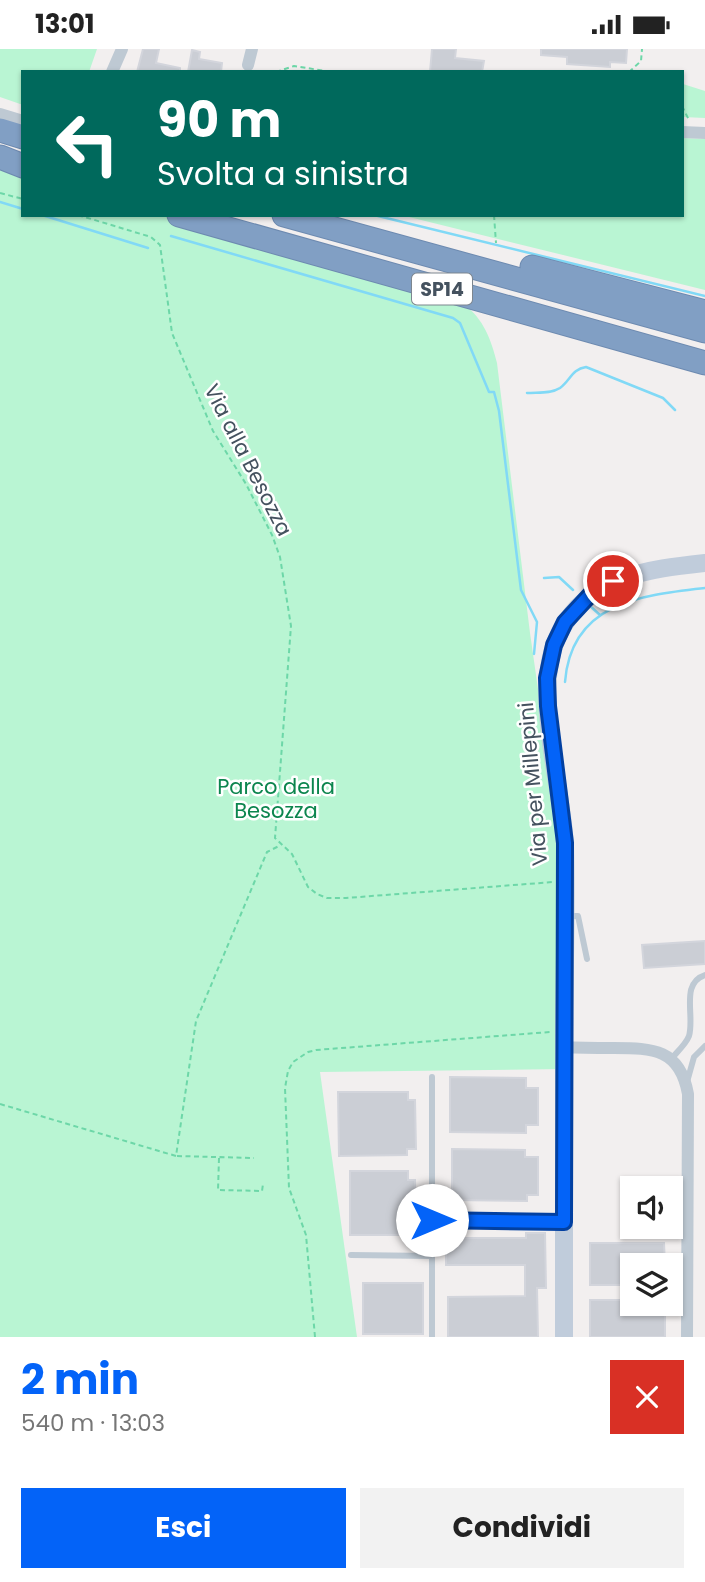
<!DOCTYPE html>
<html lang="it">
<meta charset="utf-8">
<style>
body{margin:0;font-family:Poppins,sans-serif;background:#f2f2f2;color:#222;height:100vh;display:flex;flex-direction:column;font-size:26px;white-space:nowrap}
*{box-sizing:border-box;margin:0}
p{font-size:23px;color:#767676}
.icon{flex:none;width:38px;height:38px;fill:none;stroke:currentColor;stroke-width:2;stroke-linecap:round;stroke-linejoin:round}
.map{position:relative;height:1288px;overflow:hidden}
.sheet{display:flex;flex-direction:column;background:#fff;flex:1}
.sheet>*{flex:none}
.top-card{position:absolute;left:21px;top:21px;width:663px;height:147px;border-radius:0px;box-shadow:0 2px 5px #0004;background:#00695c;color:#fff;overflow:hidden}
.fabs{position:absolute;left:620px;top:1127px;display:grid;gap:14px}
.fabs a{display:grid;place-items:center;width:63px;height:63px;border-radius:0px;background:#fff;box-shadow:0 2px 5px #0004;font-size:35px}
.pin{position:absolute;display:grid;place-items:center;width:60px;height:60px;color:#fff;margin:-30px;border:4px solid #fff;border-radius:50%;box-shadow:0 2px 7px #0007}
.me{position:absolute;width:77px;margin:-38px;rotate:90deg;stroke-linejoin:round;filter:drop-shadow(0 0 5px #0008)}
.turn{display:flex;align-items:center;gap:24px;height:147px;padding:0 21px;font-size:32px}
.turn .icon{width:91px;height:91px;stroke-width:2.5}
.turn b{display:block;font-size:49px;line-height:60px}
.round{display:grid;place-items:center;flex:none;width:74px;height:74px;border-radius:0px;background:#f2f2f2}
.head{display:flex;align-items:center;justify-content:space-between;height:119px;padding:0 21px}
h1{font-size:42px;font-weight:700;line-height:52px;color:#0363f8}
.button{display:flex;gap:14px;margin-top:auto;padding:14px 21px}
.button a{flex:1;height:80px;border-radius:0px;background:#0363f8;color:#fff;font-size:28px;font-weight:700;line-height:80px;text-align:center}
.button a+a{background:#f2f2f2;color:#222}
.status{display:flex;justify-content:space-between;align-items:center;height:49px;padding:0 35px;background:#fff;direction:ltr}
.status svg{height:19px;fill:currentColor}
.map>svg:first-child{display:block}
.green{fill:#b9f5d3}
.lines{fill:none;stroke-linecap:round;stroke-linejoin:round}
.stream{stroke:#81d9f6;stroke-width:2.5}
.building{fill:#cbced5;stroke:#d3d5dc;stroke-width:2}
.highway-casing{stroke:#6d8ab0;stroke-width:25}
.path{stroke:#6dd7a8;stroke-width:2;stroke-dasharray:5 3.5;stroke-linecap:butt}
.lane{stroke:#bec9d3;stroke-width:6}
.street{stroke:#bec9d3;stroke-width:12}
.secondary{stroke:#c0ccdb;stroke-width:18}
.highway{stroke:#819fc4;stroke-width:23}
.route-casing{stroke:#0240a1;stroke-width:18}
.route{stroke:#0363f8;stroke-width:12}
.labels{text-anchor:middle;stroke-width:5;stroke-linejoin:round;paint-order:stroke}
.shield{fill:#fff;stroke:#7d868f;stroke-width:2}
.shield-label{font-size:19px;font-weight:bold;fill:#45525f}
.street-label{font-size:21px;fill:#45525f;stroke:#fff}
.park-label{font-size:21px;fill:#0c854e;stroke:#fff}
</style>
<div class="status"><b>13:01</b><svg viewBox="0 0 49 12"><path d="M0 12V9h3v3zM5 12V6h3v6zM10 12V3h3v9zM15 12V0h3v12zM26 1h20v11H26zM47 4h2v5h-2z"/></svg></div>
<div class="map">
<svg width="705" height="1288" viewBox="0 0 705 1288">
<rect width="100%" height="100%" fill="#f2efef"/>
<path class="green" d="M0 0H97L89 23H23V56L0 48Z
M683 35 705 42V69L683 68Z
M683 89 705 90V241L401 166H682Z
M0 107 23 113V166H215L464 255C484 271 491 290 497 314L530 584 563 815 565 1020 320 1023 357 1288H0Z"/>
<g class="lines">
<path class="stream" d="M0 153 23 160
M42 166 148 199
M374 166 705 247
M171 187 453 269 460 274 489 343H494L499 362 521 541 537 573 534 605
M527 344C537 343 551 345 560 339 570 332 572 320 586 318L663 349 675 361
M544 529 559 528 573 541
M590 557 600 566
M565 633C571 553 642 546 705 539"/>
</g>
<path class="building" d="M143 0H159L156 14 180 19V23H137Z
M432 0H456L455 9 484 12 482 23H430Z
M541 0H627L626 14 610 13V18L567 15V8L541 6Z
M192 1 200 3 199 10 222 14 221 23H188Z
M705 892V915L644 919 642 896Z
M450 1028 526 1029V1039H538V1076H526V1084L450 1083Z
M338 1043H408V1051H415L416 1100H407V1106L339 1107Z
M452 1100 525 1101V1108H538V1146H527V1152L452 1151Z
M350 1122H408V1131H415L416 1178H408V1186H350Z
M526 1184H545L546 1239H537L538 1288H448V1248L525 1247V1216H446V1189H526Z
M590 1194H664L665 1216H632V1236H590Z
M363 1234H423V1285H363Z
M590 1251H632V1255H665V1288H590Z"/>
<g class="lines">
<defs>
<path id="highway" d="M0 81 23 88
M0 108 23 117
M179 166 705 314
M284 166 705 282
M532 218 705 263"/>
</defs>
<use href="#highway" class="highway-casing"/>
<path class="path" d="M276 23 294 17 332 23
M629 23 641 12 642 0
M682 57 689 71
M0 144 23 150
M78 166 151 188 160 196 172 284 213 382 246 435 272 486 280 508 291 577 275 789 292 805 308 838 317 845 327 849H346L553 833
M494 166 496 194
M0 1055 176 1107 196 972 267 803 279 797
M177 1107 254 1109
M219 1109 218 1141 262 1142 263 1135
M315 1288 306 1186 289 1139 285 1039 288 1022 293 1013 308 1003 316 1001 550 983"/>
<path class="lane" d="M567 867H578L587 910
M672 1009C677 1003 686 995 689 987 695 967 680 934 705 926
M432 1028V1288
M687 1033 694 1008 705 997
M432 1171 563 1173
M351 1206 432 1207"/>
<path class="street" d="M248 16 252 0
M112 23 122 0
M0 65 23 72
M682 83 705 84
M564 998C581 999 598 999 614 999 653 999 680 1000 688 1045L687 1288"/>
<path class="secondary" d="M564 1288C564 1189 564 1091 564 992 564 927 567 862 565 797 562 734 530 640 560 583 589 527 649 520 705 514"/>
<use href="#highway" class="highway"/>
</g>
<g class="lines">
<defs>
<path id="route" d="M432 1171 564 1173 565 794 548 657 547 629 554 596 565 573 589 547 613 532"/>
</defs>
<use href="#route" class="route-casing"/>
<use href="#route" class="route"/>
</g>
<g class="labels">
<rect class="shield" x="412" y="224.5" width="60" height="31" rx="5"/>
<g class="shield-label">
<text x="442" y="247">SP14</text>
</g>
<g class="street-label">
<text transform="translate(248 411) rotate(63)" y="7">Via alla Besozza</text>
<text transform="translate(533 735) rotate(-95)" y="7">Via per Millepini</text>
</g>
<g class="park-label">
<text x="276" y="745">Parco della<tspan x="276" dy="24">Besozza</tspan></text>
</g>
</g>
</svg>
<div class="fabs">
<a><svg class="icon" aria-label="sound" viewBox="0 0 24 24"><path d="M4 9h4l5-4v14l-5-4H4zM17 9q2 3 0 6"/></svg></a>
<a><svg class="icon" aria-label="layers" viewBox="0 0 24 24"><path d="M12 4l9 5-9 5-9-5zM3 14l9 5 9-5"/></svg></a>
</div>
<div class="pin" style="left:613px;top:532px;background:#d93025"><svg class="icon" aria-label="arrive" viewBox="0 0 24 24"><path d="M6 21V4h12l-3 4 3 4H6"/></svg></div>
<svg class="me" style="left:432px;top:1171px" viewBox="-20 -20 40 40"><circle r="19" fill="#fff"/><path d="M0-13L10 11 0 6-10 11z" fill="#0363f8"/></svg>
<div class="top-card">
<div class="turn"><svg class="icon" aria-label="left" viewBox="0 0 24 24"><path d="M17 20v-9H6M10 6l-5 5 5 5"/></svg><div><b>90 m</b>Svolta a sinistra</div></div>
</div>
</div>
<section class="sheet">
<div class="head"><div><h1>2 min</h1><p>540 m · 13:03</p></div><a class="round" style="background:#d93025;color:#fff"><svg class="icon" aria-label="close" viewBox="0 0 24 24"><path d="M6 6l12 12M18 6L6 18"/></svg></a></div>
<div class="button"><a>Esci</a><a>Condividi</a></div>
</section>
